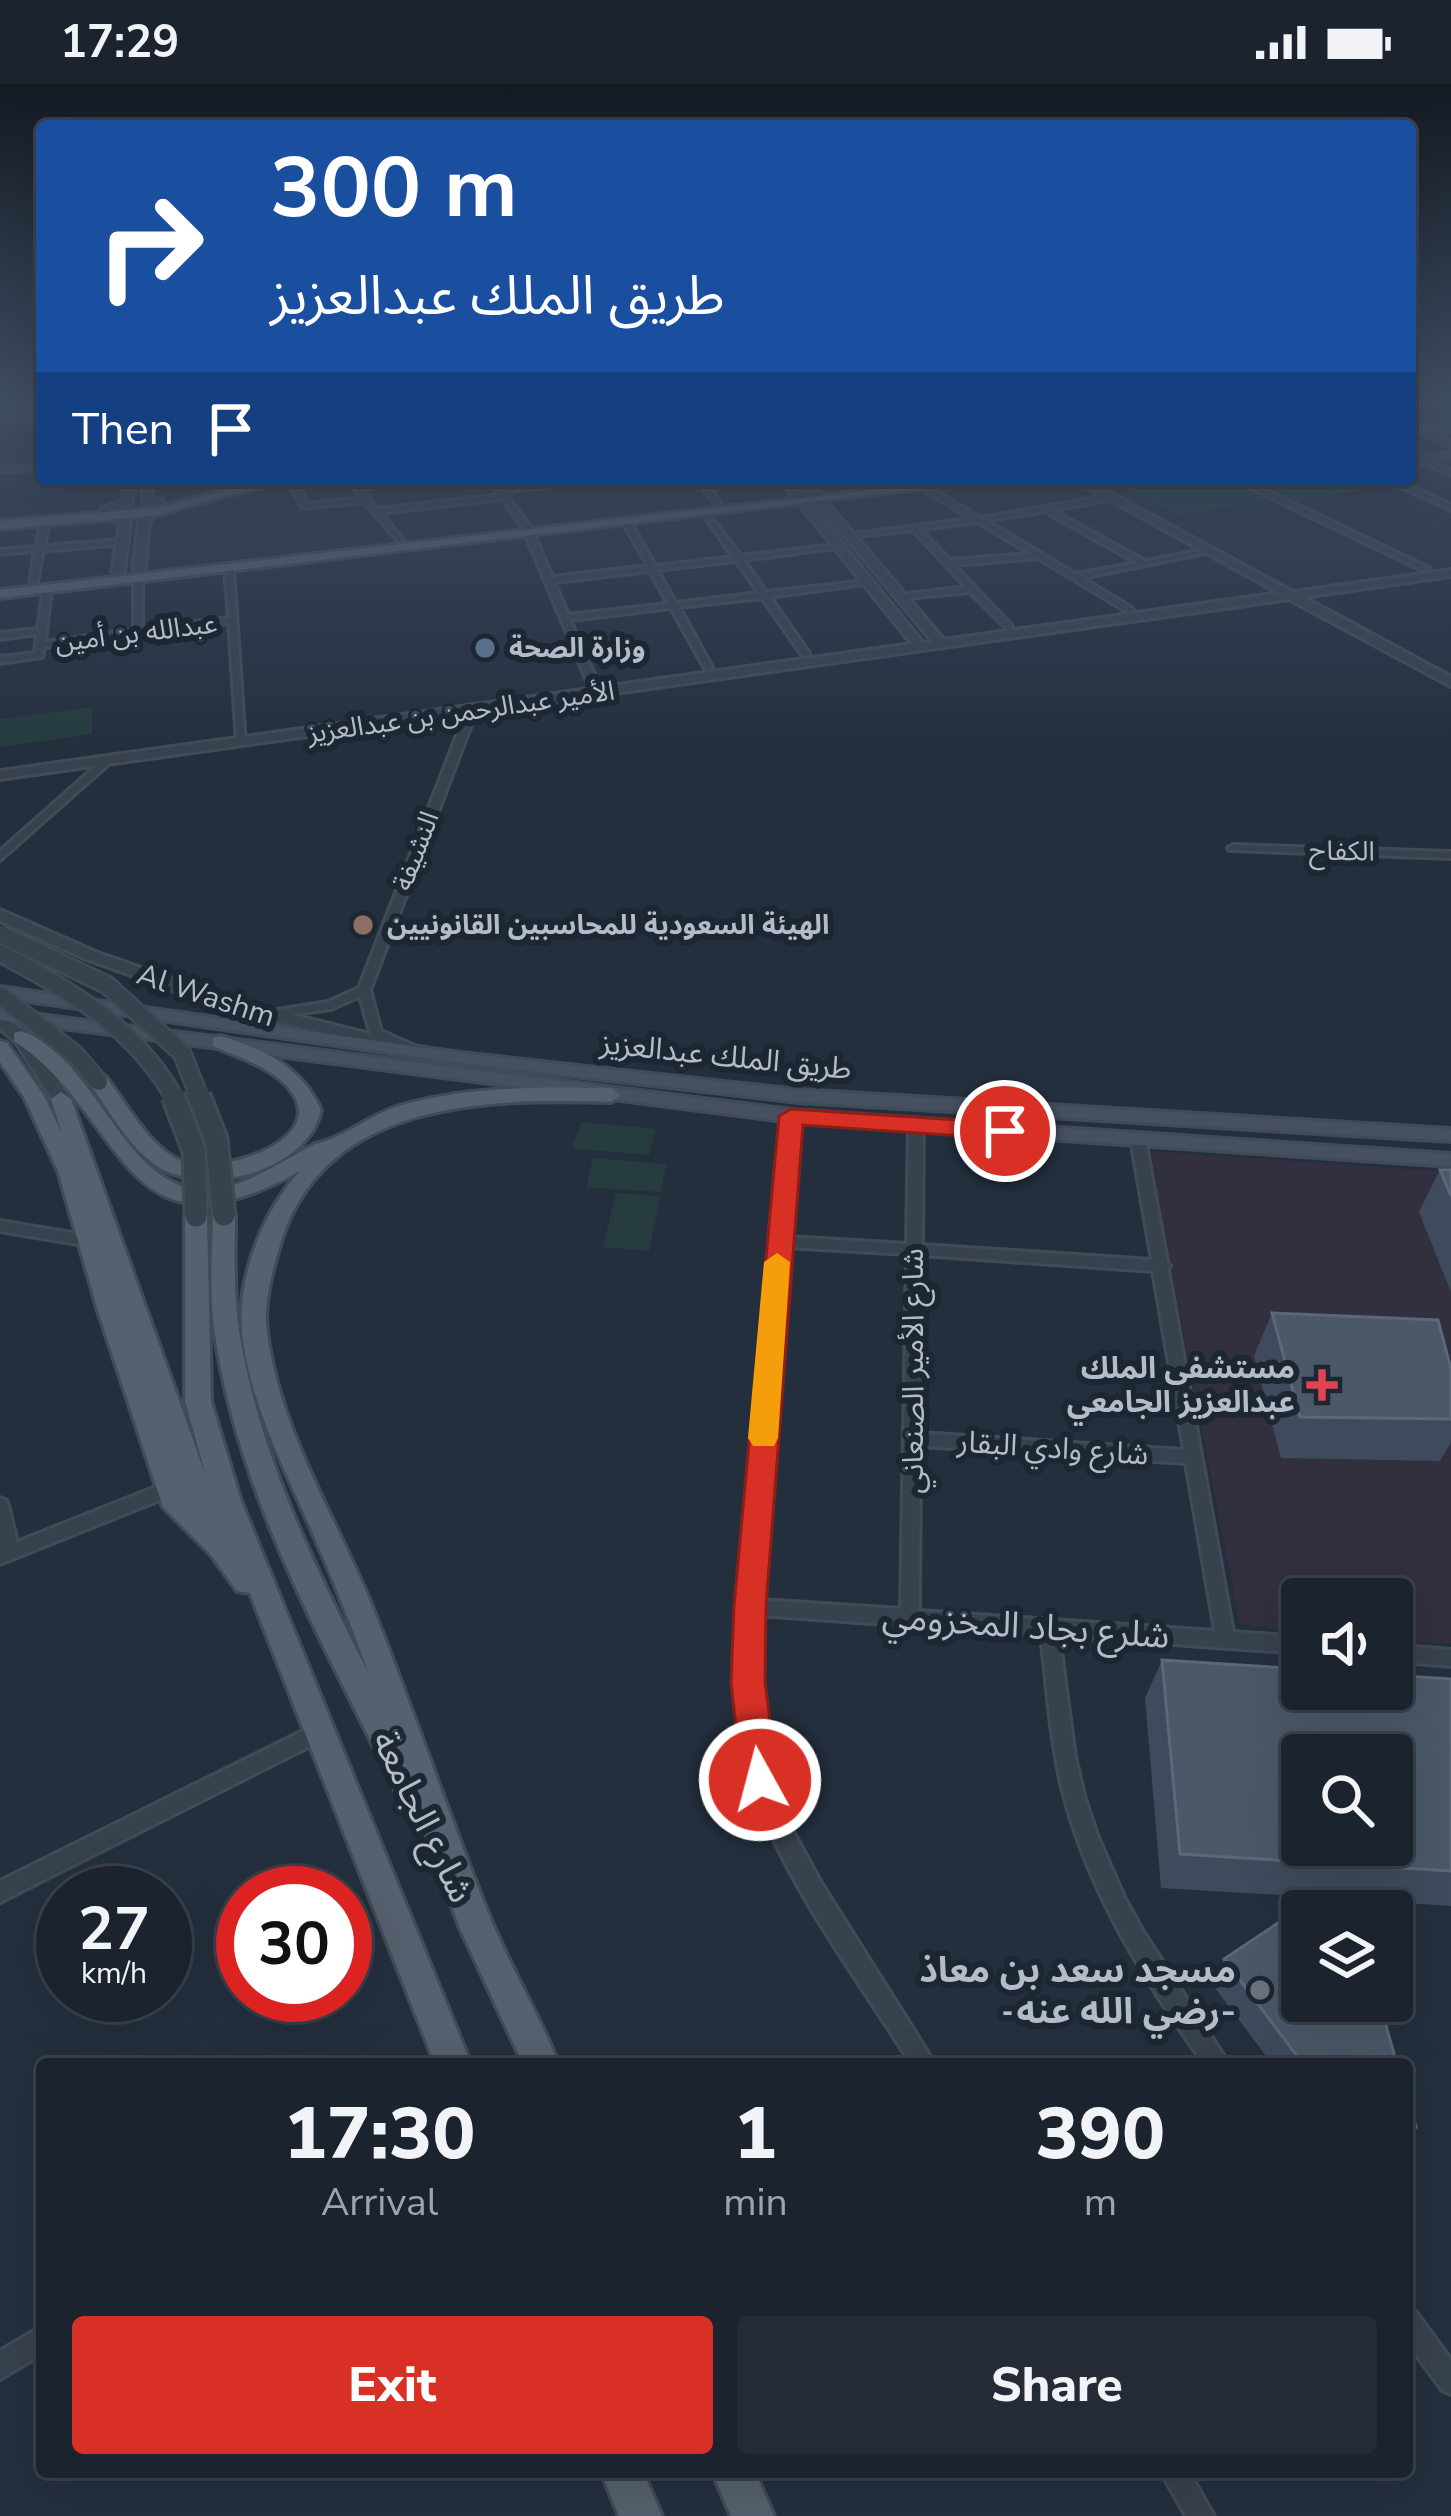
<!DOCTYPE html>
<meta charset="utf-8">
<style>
body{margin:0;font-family:"Nunito Sans","Noto Sans Arabic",sans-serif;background:#242b36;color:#f1f3f6;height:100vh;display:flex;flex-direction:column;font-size:45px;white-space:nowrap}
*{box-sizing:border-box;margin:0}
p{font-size:39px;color:#a0a4aa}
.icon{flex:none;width:66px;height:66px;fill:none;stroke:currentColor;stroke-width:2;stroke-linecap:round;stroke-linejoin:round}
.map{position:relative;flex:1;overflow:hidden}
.panel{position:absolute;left:36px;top:1974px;width:1377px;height:420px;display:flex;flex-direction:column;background:#1b232e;border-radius:12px;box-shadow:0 12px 48px #0002,0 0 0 3px #39404a}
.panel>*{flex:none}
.top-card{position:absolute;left:36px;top:36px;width:1380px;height:366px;border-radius:12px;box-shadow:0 12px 48px #0002,0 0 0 3px #39404a;background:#1a4fa0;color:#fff;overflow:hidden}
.controls{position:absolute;left:1281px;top:1494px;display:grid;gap:24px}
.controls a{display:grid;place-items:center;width:132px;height:132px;border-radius:12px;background:#1b232e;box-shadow:0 12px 48px #0002,0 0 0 3px #39404a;font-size:60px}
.speed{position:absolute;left:36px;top:1782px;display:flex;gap:24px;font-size:60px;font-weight:700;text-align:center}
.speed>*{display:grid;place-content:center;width:156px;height:156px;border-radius:50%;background:#1b232e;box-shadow:0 12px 48px #0002,0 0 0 3px #39404a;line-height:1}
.speed small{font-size:30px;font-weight:400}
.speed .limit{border:18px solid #d22;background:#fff;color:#111}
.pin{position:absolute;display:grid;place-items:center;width:102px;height:102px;color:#fff;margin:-51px;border:6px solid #fff;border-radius:50%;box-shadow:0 3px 12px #0007}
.me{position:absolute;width:132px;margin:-66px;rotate:353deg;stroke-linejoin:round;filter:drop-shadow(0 0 9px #0008)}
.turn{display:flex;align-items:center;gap:42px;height:252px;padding:0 36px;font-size:54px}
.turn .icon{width:156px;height:156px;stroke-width:2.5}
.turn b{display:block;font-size:84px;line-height:102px}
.then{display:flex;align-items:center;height:114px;padding:0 36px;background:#0003;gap:24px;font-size:45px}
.eta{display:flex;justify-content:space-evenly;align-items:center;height:204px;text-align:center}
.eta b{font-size:72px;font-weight:800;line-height:84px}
.button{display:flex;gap:24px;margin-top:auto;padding:24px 36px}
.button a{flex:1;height:138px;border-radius:12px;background:#d93025;color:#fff;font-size:48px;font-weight:800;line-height:138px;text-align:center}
.button a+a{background:#242b36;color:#f1f3f6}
.status{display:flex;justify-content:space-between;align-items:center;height:84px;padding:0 60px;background:#1b232e;direction:ltr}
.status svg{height:33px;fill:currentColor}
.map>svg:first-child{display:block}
.medical{fill:#32303f}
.green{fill:#263c3f}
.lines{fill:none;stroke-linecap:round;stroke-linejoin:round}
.minor-casing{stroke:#414a57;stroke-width:6}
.tertiary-casing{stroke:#414a57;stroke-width:6}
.secondary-casing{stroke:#414a57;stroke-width:6}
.primary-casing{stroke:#414a57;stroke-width:6}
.minor{fill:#38414e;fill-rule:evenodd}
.tertiary{fill:#38414e;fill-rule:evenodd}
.secondary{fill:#465061;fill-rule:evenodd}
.primary{fill:#56606e;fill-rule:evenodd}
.tertiary-bridge-far1-casing{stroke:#414a57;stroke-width:21;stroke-linecap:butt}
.tertiary-bridge-casing{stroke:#414a57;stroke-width:27;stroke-linecap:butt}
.tertiary-bridge-far1{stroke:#38414e;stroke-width:16}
.tertiary-bridge{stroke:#38414e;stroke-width:21}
.wall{fill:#3f4b5c}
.building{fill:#4b5868;stroke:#5c6777;stroke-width:3;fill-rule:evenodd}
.route{fill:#d93025;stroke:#8d1f18;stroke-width:3}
.slow{fill:#f59e0b}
.service-dot{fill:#5c6f8a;stroke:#1d2633;stroke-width:4.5}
.education-dot{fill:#8d6e63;stroke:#1d2633;stroke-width:4.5}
.health-dot{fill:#e0444e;stroke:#1d2633;stroke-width:4.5}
.worship-dot{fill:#6b7280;stroke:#1d2633;stroke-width:4.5}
.labels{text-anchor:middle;stroke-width:12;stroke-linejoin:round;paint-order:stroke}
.far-street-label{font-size:27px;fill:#b4bcc9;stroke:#1d2633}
.far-poi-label{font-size:27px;font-weight:bold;fill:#b4bcc9;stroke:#1d2633;text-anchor:start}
.street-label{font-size:30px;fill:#b4bcc9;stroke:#1d2633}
.poi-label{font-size:30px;font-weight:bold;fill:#b4bcc9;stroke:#1d2633;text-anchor:end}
.near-street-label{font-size:36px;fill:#b4bcc9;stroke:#1d2633}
.near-poi-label{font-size:36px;font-weight:bold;fill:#b4bcc9;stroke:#1d2633;text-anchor:end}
</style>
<div class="status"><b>17:29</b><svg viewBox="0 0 49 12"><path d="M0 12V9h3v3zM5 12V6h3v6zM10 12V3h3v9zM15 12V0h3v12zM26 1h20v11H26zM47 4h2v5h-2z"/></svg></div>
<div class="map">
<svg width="1451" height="2432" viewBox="0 0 1451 2432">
<rect width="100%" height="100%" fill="#242f3e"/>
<path class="medical" d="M1148 1067 1451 1088V1560L1392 1555V1515H1302V1547L1240 1541Z"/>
<path class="green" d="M1113 396H1229L1272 416 1176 431Z
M1254 396H1371L1384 402 1296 417Z
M92 623V650L0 663V635Z
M581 1038 656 1045 649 1071 572 1064Z
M593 1074 666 1080 661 1108 586 1103Z
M616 1109 660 1112 649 1167 603 1163Z"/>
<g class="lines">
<defs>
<path id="minor" d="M1410 326 1440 338 1441 339 1436 340 1410 330Z
M42 331V335L0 338V334Z
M1418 346 1451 358V362L1418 348Z
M1451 368V372L1430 377 1451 386V390L1422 379 1410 381V377Z
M42 381V385L0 388V384Z
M288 396H296L307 420 361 414 347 396H355L359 402 409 396 362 405 378 425 499 411 488 396H496L502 404 576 396H600L504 408 511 410 509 414 530 442 552 493 648 482 622 437 626 435 630 437 655 482 733 473 702 428 706 426 741 472 838 461 842 463 744 476 766 508 867 497 871 499 770 513 809 569 805 572 802 571 762 514 679 523 712 583 708 586 704 583 671 524 570 536 598 599 593 602 588 599 522 442 502 415 381 429 403 456 399 458 364 418 302 424ZM736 477 759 509 676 519 657 486ZM650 487 668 520 568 531 554 498Z
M697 396H705L722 422H716Z
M1234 396H1244L1429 484 1422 486Z
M1387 396H1397L1451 421V426Z
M925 401 981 434 1111 411 1114 415 1052 426 1145 477 1210 465 1214 467 1082 494 1132 524 1133 526 1129 529 1038 474 954 481 1012 542V546L1009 547 970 508 897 515V511H900L966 503 913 446 849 453 845 451 972 435 922 405ZM1044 427 1137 479 1075 490 987 437ZM978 438 1031 470 950 476 920 445Z
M45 438 49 440 44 462 122 456 126 458 122 460 43 467 37 498 30 500 35 467 0 470V466L36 463 41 440Z
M229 482 233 484 245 660 237 658 229 539 44 563 42 573 0 579V573L35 569 37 550 0 555V549L38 545 44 503 51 505 45 558 134 546V494L138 492 142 494V545L229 534 225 484Z
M471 625 476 628 370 906 381 947 426 967 424 970H416L371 952 360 912 331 925 264 934V928L328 918 359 904 466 628Z
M105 674 113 676 0 776V767Z
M1233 761 1451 768V774L1229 766 1228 764Z
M791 1028 798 1032 788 1153 907 1160 909 1041 916 1037 923 1041 922 1161 1152 1176 1131 1056 1138 1052 1145 1056 1167 1178 1170 1182 1168 1186 1233 1548 1302 1553V1569L1059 1552 1075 1673 1085 1715 1097 1751 1124 1813 1142 1846 1229 1980H1204C1143 1895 1085 1802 1061 1699 1050 1650 1047 1600 1041 1551L759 1531V1635L771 1698 782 1727 820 1797 935 1980H911C855 1890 781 1796 750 1694 725 1612 743 1499 751 1413 762 1285 773 1159 784 1032ZM787 1163 907 1170 901 1525 760 1516ZM922 1171 1153 1187 1184 1366 920 1349ZM920 1362 1186 1379 1215 1547 919 1527Z
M0 1137 89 1152 96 1157 89 1162 0 1147Z
M171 1397 177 1399 179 1404 177 1409 0 1480V1414L6 1416 8 1421 17 1458Z
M1392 1561 1451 1566V1582L1392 1577Z
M321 1638 328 1641 331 1647 328 1653 0 1818V1797Z
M1407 2225 1416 2228 1451 2276V2310L1442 2306 1407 2258Z
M42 2242V2270L0 2295V2267Z
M1161 2388H1189L1214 2432H1186Z"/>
<path id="tertiary" d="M126 396H136L131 420 101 429V425L122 416Z
M142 396H152V414L163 417V421L143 418Z
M780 396H790L923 559 933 558 798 396H808L944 556 1279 509 1074 396H1086L1293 508 1451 486V492L1303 513 1451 593V602L1289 515 0 695V687L912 560Z
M149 426 158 428 149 438 145 485 139 488 133 485 139 437Z
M114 430 130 439 124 488 118 491 112 488 120 440 109 433Z
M0 826 98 869 234 916 397 957 400 961 391 966 222 924 86 875 0 837Z
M0 932 27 949 70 1015 67 1019H55L15 957 0 945Z"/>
<path id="secondary" d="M0 903 461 969 799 1006 1451 1045V1057L799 1018 461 979 0 913Z
M0 926 791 1026 1451 1070V1082L791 1038 0 936Z"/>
<path id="primary" d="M1451 340V346L1410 351V345Z
M267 396H287L153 432 0 445V437L153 424Z
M960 396H996L0 514V506Z
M21 947C101 973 127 1125 223 1104 256 1096 286 1075 315 1060 344 1054 369 1031 399 1022 468 1002 539 1003 611 1004L621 1011 611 1018C484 1014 318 1016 278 1168 271 1193 263 1222 267 1248 279 1346 338 1437 374 1527 413 1625 447 1726 486 1824 507 1877 537 1927 559 1980H523L459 1842 417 1723 402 1720C329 1569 240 1418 215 1251 209 1211 212 1171 213 1131L224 1123 235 1131C235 1171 233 1212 240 1252 260 1372 314 1482 369 1590 351 1541 332 1492 311 1445 284 1383 248 1315 242 1247 237 1192 264 1126 300 1087 120 1187 130 1034 14 957V949Z
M220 952C264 965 302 983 321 1026 308 1085 213 1112 162 1085 131 1067 109 1027 89 998L92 993H106C127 1020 149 1063 181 1077 220 1092 336 1056 287 1002 268 982 238 973 213 962V954Z
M0 957 7 959 44 1012 62 1049 51 1015 61 1008 71 1015 206 1392 185 1317V1132L196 1124 207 1132 211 1317 241 1417 471 1980H435L250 1509 237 1507 211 1471 163 1423 98 1227 58 1087 24 1013 0 978Z
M601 2388H643L662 2432H619Z
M712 2388H755L774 2432H731Z"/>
</defs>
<use href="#minor" class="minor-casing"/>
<use href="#tertiary" class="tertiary-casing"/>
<use href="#secondary" class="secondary-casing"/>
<use href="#primary" class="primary-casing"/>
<use href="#minor" class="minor"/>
<use href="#tertiary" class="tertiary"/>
<use href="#secondary" class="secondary"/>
<use href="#primary" class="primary"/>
<defs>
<path id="tertiary-bridge-far1" d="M0 850 107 901 182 969 200 1015
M0 869C70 906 136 944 175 1015
M0 911 76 971 99 998"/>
<path id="tertiary-bridge" d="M173 1012 194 1067 196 1132
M199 1012 216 1055 224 1131"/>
</defs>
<use href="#tertiary-bridge-far1" class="tertiary-bridge-far1-casing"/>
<use href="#tertiary-bridge" class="tertiary-bridge-casing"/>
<use href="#tertiary-bridge-far1" class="tertiary-bridge-far1"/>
<use href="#tertiary-bridge" class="tertiary-bridge"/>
</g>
<path class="wall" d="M1440 1086H1451V1208L1419 1128Z
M1272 1229 1451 1285V1358L1440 1377 1281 1374 1254 1272Z
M1162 1576 1451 1595V1822L1327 1814 1397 1980H1272L1209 1896 1224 1875 1317 1813 1161 1804 1145 1614Z"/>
<path class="building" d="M1440 1086H1451V1112Z
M1272 1229 1438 1236 1451 1285V1335L1300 1333Z
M1162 1576 1302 1585V1605H1392V1591L1451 1595V1787L1180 1770ZM1302 1671H1392V1761H1302Z
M1323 1809 1338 1827H1302V1917H1379L1397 1980H1303L1224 1875Z
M1407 2013 1416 2043H1407Z"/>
<linearGradient id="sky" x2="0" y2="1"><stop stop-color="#141a22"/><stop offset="0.48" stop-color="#3f4d63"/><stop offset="1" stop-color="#3f4d63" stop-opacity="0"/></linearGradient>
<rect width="1451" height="662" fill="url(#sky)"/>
<path class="route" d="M791 1025 1005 1039 1017 1047 1005 1055 803 1041 766 1522 765 1599 778 1696 773 1709 760 1714 747 1709 742 1696 731 1599 734 1522 779 1032Z"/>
<path class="slow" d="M777 1169 790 1178 778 1354 774 1362H753L748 1354 764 1178Z"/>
<circle class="service-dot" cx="485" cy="564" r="12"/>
<circle class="education-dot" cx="363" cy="841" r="12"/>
<path class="health-dot" d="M1316 1283h12v12h12v12h-12v12h-12v-12h-12v-12h12z"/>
<circle class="worship-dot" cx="1260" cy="1906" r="12"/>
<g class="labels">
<g class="far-street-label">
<text transform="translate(136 549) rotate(-7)" y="9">عبدالله بن أمين</text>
<text transform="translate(461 628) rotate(-8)" y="9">الأمير عبدالرحمن بن عبدالعزيز</text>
<text transform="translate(416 767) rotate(-69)" y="9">النشيفة</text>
<text transform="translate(1342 767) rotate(1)" y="9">الكفاح</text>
</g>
<g class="far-poi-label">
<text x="509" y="573">وزارة الصحة</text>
<text x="387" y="850">الهيئة السعودية للمحاسبين القانونيين</text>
</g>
<g class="street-label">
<text transform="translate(206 911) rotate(18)" y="10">Al Washm</text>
<text transform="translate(726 972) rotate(6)" y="10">طريق الملك عبدالعزيز</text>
<text transform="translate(913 1287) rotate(-90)" y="10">شارع الأمير الصنعاني</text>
<text transform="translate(1053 1364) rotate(4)" y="10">شارع وادي البقار</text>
</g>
<g class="poi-label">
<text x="1295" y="1294">مستشفى الملك<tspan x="1295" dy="34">عبدالعزيز الجامعي</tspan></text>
</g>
<g class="near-street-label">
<text transform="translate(1026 1541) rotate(4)" y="13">شلرع بجاد المخزومي</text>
<text transform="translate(424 1732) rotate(64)" y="13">شارع الجامعة</text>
</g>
<g class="near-poi-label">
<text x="1236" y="1898">مسجد سعد بن معاذ<tspan x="1236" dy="41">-رضي الله عنه-</tspan></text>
</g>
</g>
</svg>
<div class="controls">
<a><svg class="icon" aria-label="sound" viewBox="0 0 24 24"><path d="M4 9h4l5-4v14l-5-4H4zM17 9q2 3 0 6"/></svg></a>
<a><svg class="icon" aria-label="search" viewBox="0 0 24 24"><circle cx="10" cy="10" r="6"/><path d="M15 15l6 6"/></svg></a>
<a><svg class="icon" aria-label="layers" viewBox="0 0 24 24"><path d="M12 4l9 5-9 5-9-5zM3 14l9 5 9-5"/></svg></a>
</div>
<div class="speed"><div>27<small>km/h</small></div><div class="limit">30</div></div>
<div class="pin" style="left:1005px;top:1047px;background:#d93025"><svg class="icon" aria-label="arrive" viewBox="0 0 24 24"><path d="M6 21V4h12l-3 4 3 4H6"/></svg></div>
<svg class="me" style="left:760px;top:1696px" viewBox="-20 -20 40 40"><circle r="17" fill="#d93025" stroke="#fff" stroke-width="3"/><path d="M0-11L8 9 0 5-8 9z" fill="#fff"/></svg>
<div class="top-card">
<div class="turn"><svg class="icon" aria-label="right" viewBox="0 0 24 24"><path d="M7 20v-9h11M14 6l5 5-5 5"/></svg><div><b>300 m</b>طريق الملك عبدالعزيز</div></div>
<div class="then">Then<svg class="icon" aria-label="arrive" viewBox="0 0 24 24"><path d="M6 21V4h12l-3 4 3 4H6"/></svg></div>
</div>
<section class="panel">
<div class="eta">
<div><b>17:30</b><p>Arrival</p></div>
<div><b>1</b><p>min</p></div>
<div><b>390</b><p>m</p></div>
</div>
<div class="button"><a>Exit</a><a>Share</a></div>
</section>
</div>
